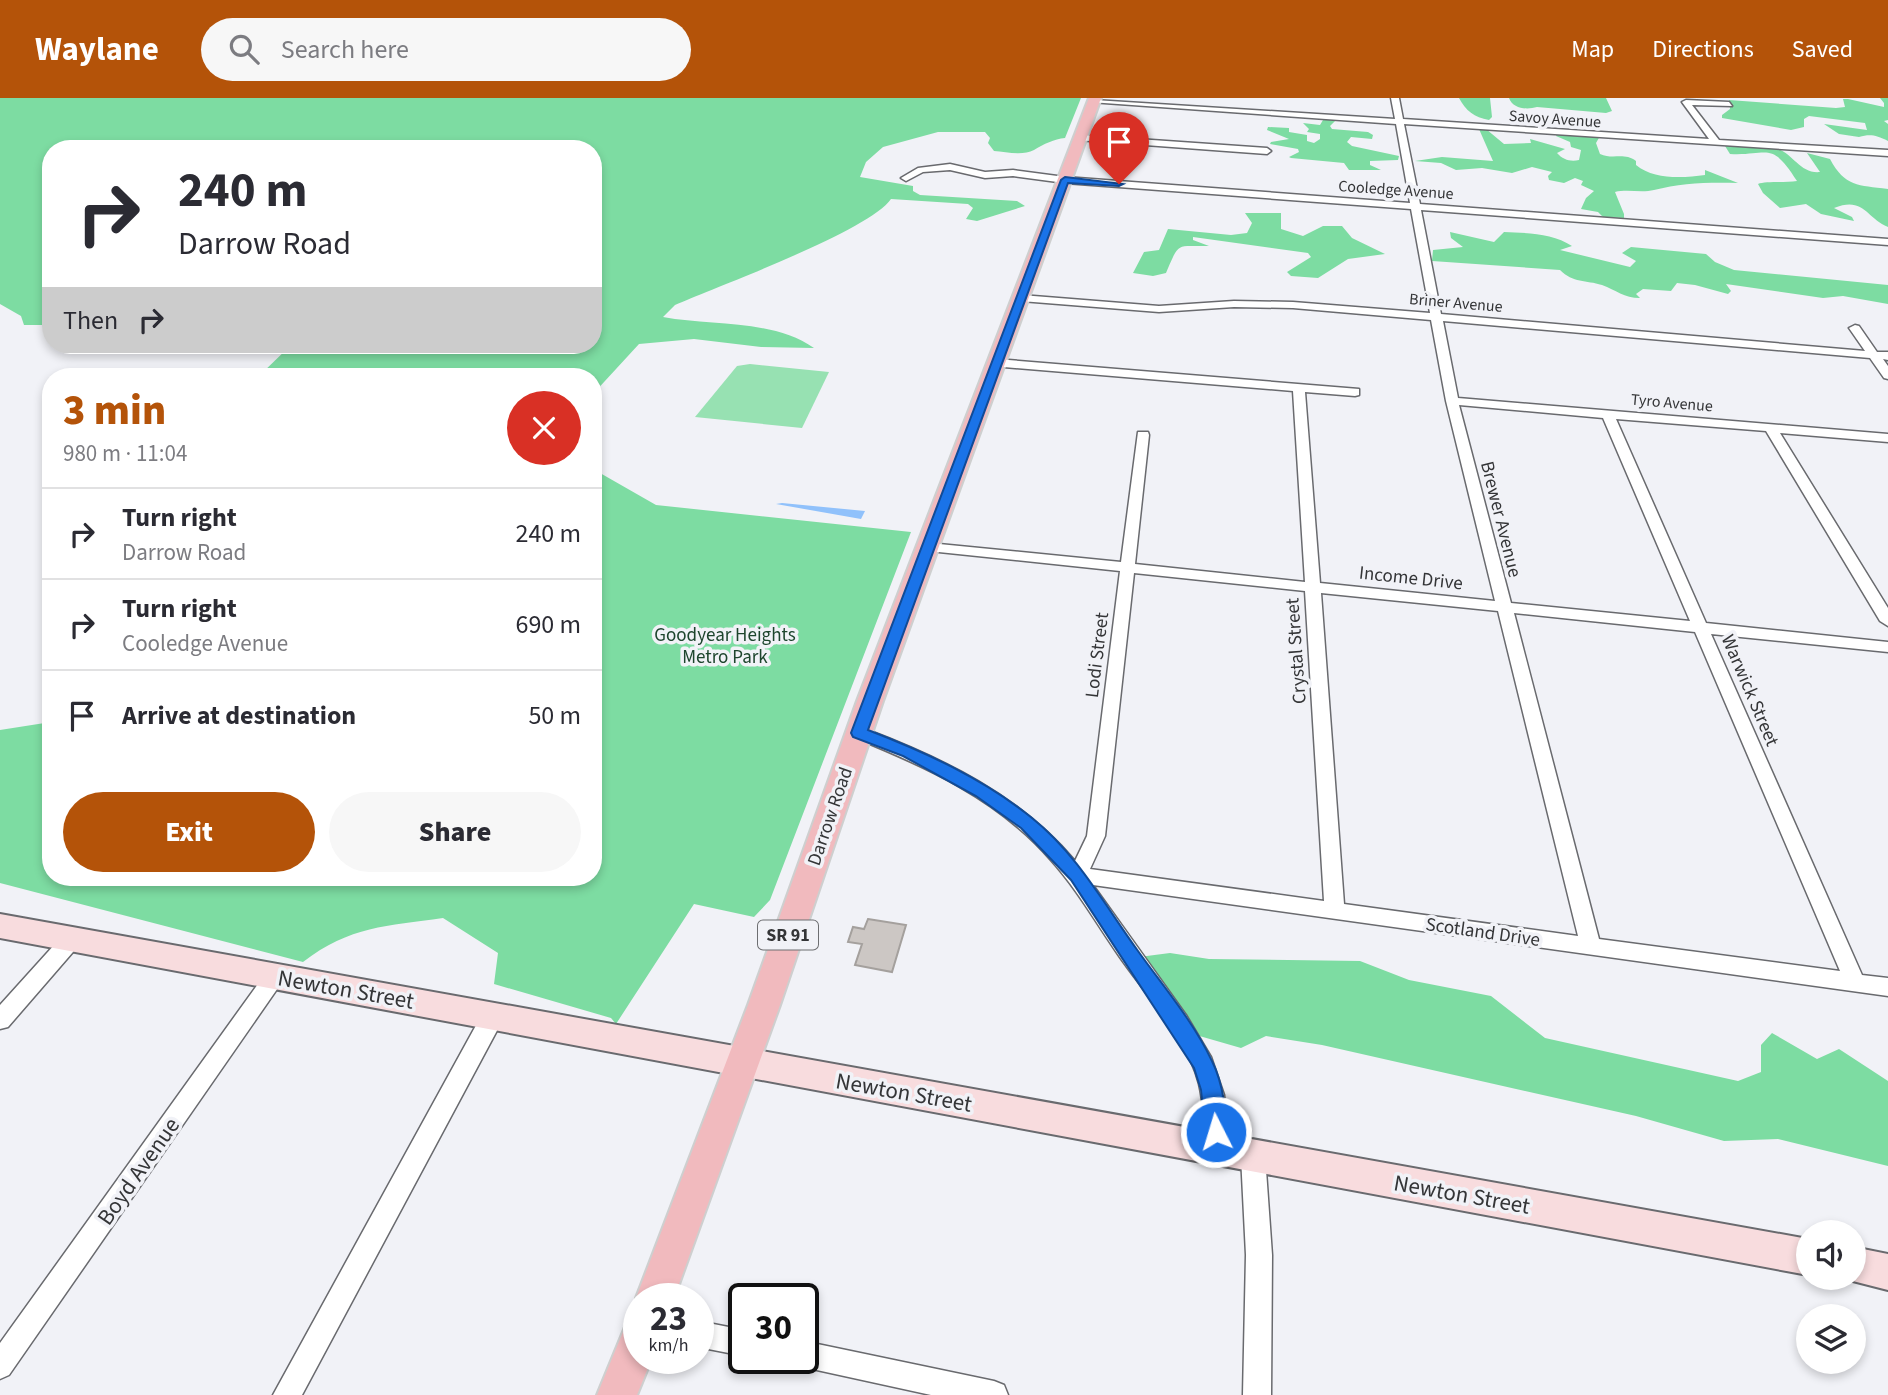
<!DOCTYPE html>
<meta charset="utf-8">
<style>
body{margin:0;font-family:"Source Sans 3",sans-serif;background:#f7f7f7;color:#2b2b33;height:100vh;display:flex;flex-direction:column;font-size:26px;white-space:nowrap}
*{box-sizing:border-box;margin:0}
p{font-size:23px;color:#7c7c81}
.icon{flex:none;width:38px;height:38px;fill:none;stroke:currentColor;stroke-width:2;stroke-linecap:round;stroke-linejoin:round}
.map{position:relative;flex:1;overflow:hidden}
.panel{position:absolute;left:42px;top:270px;width:560px;height:518px;display:flex;flex-direction:column;background:#fff;border-radius:28px;box-shadow:0 4px 10px #0003}
.panel>*{flex:none}
.guide{position:absolute;left:42px;top:42px;width:560px;height:214px;border-radius:28px;box-shadow:0 4px 10px #0003;background:#fff;color:#2b2b33;overflow:hidden}
.fabs{position:absolute;left:1796px;top:1122px;display:grid;gap:14px}
.fabs a{display:grid;place-items:center;width:70px;height:70px;border-radius:50%;background:#fff;box-shadow:0 4px 10px #0003;font-size:35px}
.speed{position:absolute;left:623px;top:1185px;display:flex;gap:14px;font-size:35px;font-weight:700;text-align:center}
.speed>*{display:grid;place-content:center;width:91px;height:91px;border-radius:50%;background:#fff;box-shadow:0 4px 10px #0003;line-height:1}
.speed small{font-size:18px;font-weight:400}
.speed .limit{border:4px solid #111;border-radius:10px;background:#fff;color:#111}
.pin{position:absolute;display:grid;place-items:center;width:60px;height:60px;color:#fff;margin:-72px -30px;border-radius:50% 50% 50% 0;rotate:-45deg;box-shadow:0 0 7px #0007}
.pin .icon{rotate:45deg}
.me{position:absolute;width:77px;margin:-38px;rotate:355deg;stroke-linejoin:round;filter:drop-shadow(0 0 5px #0008)}
.turn{display:flex;align-items:center;gap:24px;height:147px;padding:0 21px;font-size:32px}
.turn .icon{width:91px;height:91px;stroke-width:2.5}
.turn b{display:block;font-size:49px;line-height:60px}
.then{display:flex;align-items:center;height:66px;padding:0 21px;background:#0003;gap:14px;font-size:26px}
.round{display:grid;place-items:center;flex:none;width:74px;height:74px;border-radius:37px;background:#f7f7f7}
.head{display:flex;align-items:center;justify-content:space-between;height:119px;padding:0 21px}
h1{font-size:42px;font-weight:800;line-height:52px;color:#b45309}
.primary-button{display:flex;gap:14px;margin-top:auto;padding:14px 21px}
.primary-button a{flex:1;height:80px;border-radius:42px;background:#b45309;color:#fff;font-size:28px;font-weight:800;line-height:80px;text-align:center}
.primary-button a+a{background:#f7f7f7;color:#2b2b33}
ul{padding:0;list-style:none}
li{display:flex;align-items:center;gap:21px;height:91px;padding:0 21px;border-top:2px solid #e1e1e2}
li div{flex:1}
li b{display:block;font-size:26px}
li em{font-style:normal}
header{display:flex;align-items:center;gap:42px;box-sizing:border-box;height:98px;padding:0 35px;background:#b45309;color:#fff}
header strong{font-size:33px}
nav{display:flex;gap:38px;margin-inline-start:auto;font-size:24px}
.search{width:490px;height:63px;background:#f7f7f7;display:flex;align-items:center;gap:18px;box-sizing:border-box;padding:0 24px;border-radius:38px;color:#7c7c81;font-size:26px}
.map>svg:first-child{display:block}
.green{fill:#97e1b2}
.forest{fill:#7ddca2}
.water{fill:#90c1fb}
.building{fill:#ccc7c4;stroke:#a4a09d;stroke-width:2}
.lines{fill:none;stroke-linecap:round;stroke-linejoin:round}
.street-casing{stroke:#696a6e;stroke-width:3}
.secondary-casing{stroke:#696a6e;stroke-width:4}
.primary-casing{stroke:#cecfcf;stroke-width:4}
.street{fill:#fff;fill-rule:evenodd}
.secondary{fill:#f8dcde;fill-rule:evenodd}
.primary{fill:#f1babe;fill-rule:evenodd}
.route{fill:#1a73e8;stroke:#114b97;stroke-width:2}
.labels{text-anchor:middle;stroke-width:7;stroke-linejoin:round;paint-order:stroke}
.far-street-label{font-size:16px;fill:#343537;stroke:#f1f2f7}
.shield{fill:#f1f2f7;stroke:#6d6e71;stroke-width:2}
.shield-label{font-size:18px;font-weight:bold;fill:#343537}
.street-label{font-size:19px;fill:#343537;stroke:#f1f2f7}
.park-label{font-size:19px;fill:#1d452d;stroke:#f1f2f7}
.near-street-label{font-size:23px;fill:#343537;stroke:#f1f2f7}
</style>
<header>
<strong>Waylane</strong>
<div class="search"><svg class="icon" aria-label="search" viewBox="0 0 24 24"><circle cx="10" cy="10" r="6"/><path d="M15 15l6 6"/></svg>Search here</div>
<nav><a>Map</a><a>Directions</a><a>Saved</a></nav>
</header>
<div class="map">
<svg width="1888" height="1297" viewBox="0 0 1888 1297">
<rect width="100%" height="100%" fill="#f1f2f7"/>
<path class="green" d="M750 266 829 274 802 330 695 319 737 268Z"/>
<path class="forest" d="M0 0H1081L1065 40C1054 41 1044 46 1034 52 1023 58 1006 54 994 53L988 45 990 40 985 34H938L883 49 866 64 860 79 913 88V93L920 97 1017 103 1025 108 977 123 966 121 973 110 968 106 891 101C869 133 718 188 675 207L663 219C711 228 772 221 814 250L761 249 694 241 639 246 593 296V278H259L291 247H593V51H51V227H24L21 218 0 206Z
M1459 0H1490L1492 19 1489 22C1474 19 1466 13 1459 0Z
M1509 0H1606L1612 13 1606 15 1537 9C1527 12 1513 11 1509 0Z
M1880 0H1888V22L1884 23 1888 26V43C1876 37 1870 36 1859 39L1839 36 1824 26 1867 32 1865 25 1809 18 1804 21V29L1791 32 1722 20V17L1730 11 1729 2 1836 10 1845 9 1843 1H1848L1884 9V5Z
M1329 20 1336 22 1330 28 1332 31 1368 34 1373 37 1372 41 1351 39 1347 44 1352 48 1399 58 1398 62 1370 63V67L1381 72H1349L1344 65 1291 60 1289 59 1299 54 1298 51 1270 46 1271 44 1289 41 1267 32 1268 29 1289 30V34L1307 37V43L1314 45 1320 41V36L1307 34 1309 31 1303 25 1320 27 1323 22Z
M1479 31H1486L1504 46 1531 45 1530 41 1565 51 1557 55C1563 62 1571 64 1579 62L1581 52 1571 49 1570 44 1556 38 1557 35 1600 38 1596 45 1600 56C1613 62 1624 54 1636 63V67C1654 82 1683 80 1705 77V72L1738 85C1709 84 1681 85 1654 92 1642 95 1627 91 1615 94L1624 116V120L1603 119 1598 114 1581 111 1586 100 1594 93 1581 87 1583 83 1575 80 1564 85 1549 82 1548 78 1552 74 1532 69 1512 75 1482 70 1456 72 1441 65 1415 63 1442 59 1493 63Z
M1725 48 1776 50C1793 55 1800 76 1820 74L1807 55 1830 61C1845 89 1858 87 1888 91V129C1866 120 1864 98 1834 110L1852 119 1854 123 1821 116 1806 106 1780 110 1763 95 1758 86C1765 83 1786 85 1797 83 1771 42 1769 58 1730 56Z
M1245 115H1281V131L1303 138 1323 128H1342L1352 140 1385 156 1348 161 1318 180 1291 178 1287 174 1311 159 1308 155 1193 139V142L1209 148C1176 149 1180 142 1166 175L1153 178 1133 175 1144 154 1159 152 1168 131 1231 137 1247 135 1252 125Z
M1450 134 1494 144 1504 134C1527 135 1553 135 1572 148L1560 152 1630 169 1636 163 1622 155 1631 149 1706 156 1715 164 1734 172 1888 187V206L1843 198 1823 200 1726 186 1731 193 1728 196 1695 187 1677 185 1671 193 1643 191 1636 196 1640 200C1624 200 1616 192 1602 187 1586 182 1573 185 1560 172L1432 163 1433 152 1463 149 1451 140Z
M593 371 656 407 911 434 770 802 754 819 694 806 616 926 611 920 494 886 498 855 443 820C387 828 350 828 303 864L0 785V632L51 624V779H593Z
M1170 855 1209 861 1360 863 1409 882 1491 898 1545 940 1738 983 1761 974V947L1772 935 1817 961 1839 951 1888 983V1068L1778 1041 1724 1043 1636 1018 1322 947 1266 938 1241 950 1196 937 1139 859Z"/>
<path class="water" d="M782 405 865 413 861 421 776 406Z"/>
<path class="building" d="M868 821 906 827 892 874 855 867 862 846 848 844 853 829 864 831Z"/>
<g class="lines">
<defs>
<path id="street" d="M1391 0H1399L1403 21 1709 41 1682 4 1686 2 1729 4 1732 8 1692 7 1719 42 1888 52V58L1404 26 1420 106 1888 141V147L1421 112 1441 216 1865 253 1849 230 1855 227 1859 228 1877 254H1888V262L1883 261 1888 268V281L1884 280 1870 260 1443 223 1458 300 1888 336V344L1780 335 1888 510V528L1880 523 1766 333 1616 321 1706 525 1888 544V554L1711 536 1862 877 1888 880V898L1093 787 1186 917 1211 959 1224 997 1228 1050 1224 1058 1216 1061 1208 1058 1204 1050C1204 1029 1204 1007 1199 986 1188 941 1150 902 1124 865 1099 830 1079 793 1050 761 998 701 925 668 853 639L850 635 859 629 865 631C944 661 1019 697 1075 763L1087 738 1120 473 929 453 922 449 929 445 1121 464 1138 334H1148L1149 337 1135 466 1305 484 1293 293 992 268 990 265 996 261 1359 291V297L1355 298 1305 294 1320 485 1495 503 1446 303 1431 222 1293 210 1234 209 1159 214 1021 203 1016 200 1021 197 1159 208 1234 203 1293 204 1430 215 1411 111 1065 85 1013 78 985 80 950 72 923 74 906 83 901 80 918 70 950 66 985 74 1013 72 1065 79 1410 105 1396 26 1090 4 1094 2 1395 21ZM1459 307 1603 320 1690 523 1511 505ZM1134 475 1305 493 1324 803 1090 771 1105 738ZM1321 495 1498 513 1578 838 1344 806ZM1514 515 1695 534 1840 873 1599 841Z
M1080 37 1267 50 1271 53 1267 56 1077 42Z
M72 833 79 835 82 841 79 847 8 929 0 931V907L65 835Z
M275 869 282 872 285 878 282 884 9 1277 0 1281V1245L268 872Z
M493 909 501 911 504 918 501 925 302 1297H273L485 911Z
M1253 1047 1261 1050 1265 1058 1272 1157 1271 1297H1243L1246 1157 1241 1058 1245 1050Z
M698 1223 744 1232V1258L698 1249Z
M803 1243 994 1283 1004 1287 1008 1297H931L803 1269 794 1265 791 1260H803Z"/>
<path id="secondary" d="M0 816 1808 1141V1177L0 840Z
M1853 1149 1888 1156V1192L1841 1180H1853Z"/>
<path id="primary" d="M1089 0H1101L883 603 780 907 674 1200H639V1207L636 1200 748 907 857 603Z
M639 1223V1260H652L637 1297H597L625 1229Z"/>
</defs>
<use href="#street" class="street-casing"/>
<use href="#secondary" class="secondary-casing"/>
<use href="#primary" class="primary-casing"/>
<use href="#street" class="street"/>
<use href="#secondary" class="secondary"/>
<use href="#primary" class="primary"/>
</g>
<path class="route" d="M1065 79 1123 86 1119 88 1068 85 868 632C925 654 984 681 1032 720 1077 756 1104 806 1138 853 1163 888 1193 923 1212 963 1221 981 1231 1023 1223 1041L1216 1044 1208 1041 1205 1034 1201 992 1194 970 1071 782 1021 730 976 698 903 658 853 639 851 635 1061 82Z"/>
<g class="labels">
<g class="far-street-label">
<text transform="translate(1555 20) rotate(4)" y="6">Savoy Avenue</text>
<text transform="translate(1396 91) rotate(4)" y="6">Cooledge Avenue</text>
<text transform="translate(1456 204) rotate(5)" y="6">Briner Avenue</text>
<text transform="translate(1672 304) rotate(5)" y="6">Tyro Avenue</text>
</g>
<rect class="shield" x="758" y="822.5" width="60" height="29" rx="5"/>
<g class="shield-label">
<text x="788" y="843">SR 91</text>
</g>
<g class="street-label">
<text transform="translate(1502 421) rotate(76)" y="7">Brewer Avenue</text>
<text transform="translate(1411 479) rotate(6)" y="7">Income Drive</text>
<text transform="translate(1295 553) rotate(-94)" y="7">Crystal Street</text>
<text transform="translate(1096 557) rotate(-83)" y="7">Lodi Street</text>
<text transform="translate(1751 592) rotate(67)" y="7">Warwick Street</text>
<text transform="translate(829 718) rotate(-71)" y="7">Darrow Road</text>
<text transform="translate(1483 833) rotate(8)" y="7">Scotland Drive</text>
</g>
<g class="park-label">
<text x="725" y="543">Goodyear Heights<tspan x="725" dy="22">Metro Park</tspan></text>
</g>
<g class="near-street-label">
<text transform="translate(346 891) rotate(10)" y="8">Newton Street</text>
<text transform="translate(904 994) rotate(10)" y="8">Newton Street</text>
<text transform="translate(138 1073) rotate(-55)" y="8">Boyd Avenue</text>
<text transform="translate(1462 1096) rotate(10)" y="8">Newton Street</text>
</g>
</g>
</svg>
<div class="fabs">
<a><svg class="icon" aria-label="sound" viewBox="0 0 24 24"><path d="M4 9h4l5-4v14l-5-4H4zM17 9q2 3 0 6"/></svg></a>
<a><svg class="icon" aria-label="layers" viewBox="0 0 24 24"><path d="M12 4l9 5-9 5-9-5zM3 14l9 5 9-5"/></svg></a>
</div>
<div class="speed"><div>23<small>km/h</small></div><div class="limit">30</div></div>
<div class="pin" style="left:1119px;top:86px;background:#d93025"><svg class="icon" aria-label="arrive" viewBox="0 0 24 24"><path d="M6 21V4h12l-3 4 3 4H6"/></svg></div>
<svg class="me" style="left:1216px;top:1034px" viewBox="-20 -20 40 40"><circle r="17" fill="#1a73e8" stroke="#fff" stroke-width="3"/><path d="M0-11L8 9 0 5-8 9z" fill="#fff"/></svg>
<div class="guide">
<div class="turn"><svg class="icon" aria-label="right" viewBox="0 0 24 24"><path d="M7 20v-9h11M14 6l5 5-5 5"/></svg><div><b>240 m</b>Darrow Road</div></div>
<div class="then">Then<svg class="icon" aria-label="right" viewBox="0 0 24 24"><path d="M7 20v-9h11M14 6l5 5-5 5"/></svg></div>
</div>
<section class="panel">
<div class="head"><div><h1>3 min</h1><p>980 m · 11:04</p></div><a class="round" style="background:#d93025;color:#fff"><svg class="icon" aria-label="close" viewBox="0 0 24 24"><path d="M6 6l12 12M18 6L6 18"/></svg></a></div>
<ul>
<li><svg class="icon" aria-label="right" viewBox="0 0 24 24"><path d="M7 20v-9h11M14 6l5 5-5 5"/></svg><div><b>Turn right</b><p>Darrow Road</p></div><em>240 m</em></li>
<li><svg class="icon" aria-label="right" viewBox="0 0 24 24"><path d="M7 20v-9h11M14 6l5 5-5 5"/></svg><div><b>Turn right</b><p>Cooledge Avenue</p></div><em>690 m</em></li>
<li><svg class="icon" aria-label="arrive" viewBox="0 0 24 24"><path d="M6 21V4h12l-3 4 3 4H6"/></svg><div><b>Arrive at destination</b></div><em>50 m</em></li>
</ul>
<div class="primary-button"><a>Exit</a><a>Share</a></div>
</section>
</div>
